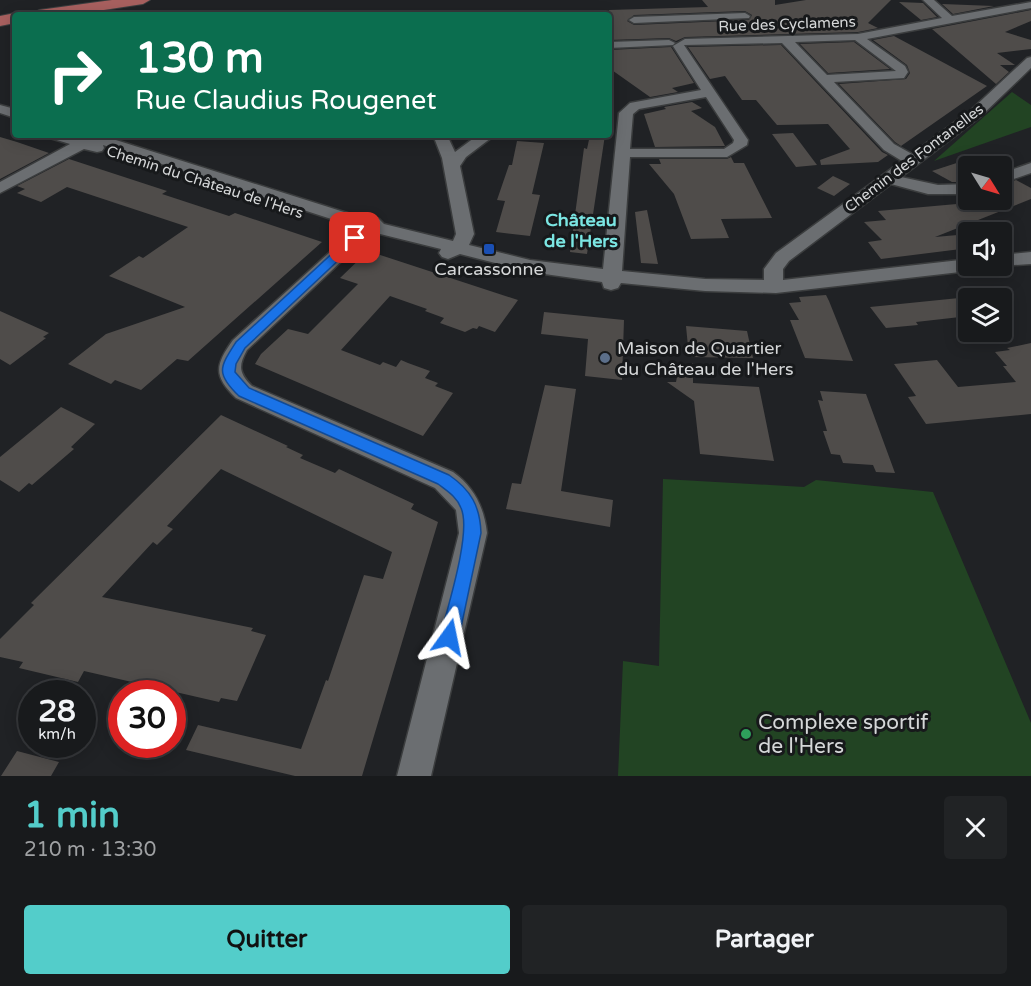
<!DOCTYPE html>
<html lang="fr">
<meta charset="utf-8">
<style>
body{margin:0;font-family:"Varela Round",sans-serif;background:#212325;color:#f1f3f6;height:100vh;display:flex;flex-direction:column;font-size:22px;white-space:nowrap}
*{box-sizing:border-box;margin:0}
p{font-size:20px;color:#9fa1a3}
.icon{flex:none;width:33px;height:33px;fill:none;stroke:currentColor;stroke-width:2;stroke-linecap:round;stroke-linejoin:round}
.map{position:relative;height:776px;overflow:hidden}
.sheet{display:flex;flex-direction:column;background:#181a1c;flex:1}
.sheet>*{flex:none}
.top-card{position:absolute;left:12px;top:12px;width:600px;height:126px;border-radius:6px;box-shadow:0 3px 15px #0003,0 0 0 2px #36383b;background:#0b6e4f;color:#fff;overflow:hidden}
.needle{width:39px;rotate:127deg}
.controls{position:absolute;left:958px;top:156px;display:grid;gap:12px}
.controls a{display:grid;place-items:center;width:54px;height:54px;border-radius:6px;background:#181a1c;box-shadow:0 3px 15px #0003,0 0 0 2px #36383b;font-size:30px}
.speed{position:absolute;left:18px;top:680px;display:flex;gap:12px;font-size:30px;font-weight:700;text-align:center}
.speed>*{display:grid;place-content:center;width:78px;height:78px;border-radius:50%;background:#181a1c;box-shadow:0 3px 15px #0003,0 0 0 2px #36383b;line-height:1}
.speed small{font-size:15px;font-weight:400}
.speed .limit{border:9px solid #d22;background:#fff;color:#111}
.pin{position:absolute;display:grid;place-items:center;width:51px;height:51px;color:#fff;margin:-26px;border-radius:12px;box-shadow:0 3px 9px #0006}
.me{position:absolute;width:66px;margin:-33px;rotate:12deg;stroke-linejoin:round;filter:drop-shadow(0 0 4px #0008)}
.turn{display:flex;align-items:center;gap:21px;height:126px;padding:0 24px;font-size:27px}
.turn .icon{width:78px;height:78px;stroke-width:2.5}
.turn b{display:block;font-size:42px;line-height:51px}
.round{display:grid;place-items:center;flex:none;width:63px;height:63px;border-radius:6px;background:#212325}
.head{display:flex;align-items:center;justify-content:space-between;height:102px;padding:0 24px}
h1{font-size:36px;font-weight:800;line-height:45px;color:#53cdca}
.action{display:flex;gap:12px;margin-top:auto;padding:12px 24px}
.action a{flex:1;height:69px;border-radius:6px;background:#53cdca;color:#111;font-size:24px;font-weight:800;line-height:69px;text-align:center}
.action a+a{background:#212325;color:#f1f3f6}
.map>svg:first-child{display:block}
.green{fill:#224423}
.building{fill:#4f4c4a;fill-rule:evenodd}
.lines{fill:none;stroke-linecap:round;stroke-linejoin:round}
.street-casing{stroke:#3b3d3e;stroke-width:3}
.primary-casing{stroke:#3b3d3e;stroke-width:2}
.street{fill:#6b6e71;fill-rule:evenodd}
.primary{fill:#a8605f;fill-rule:evenodd}
.route{fill:#1a73e8;stroke:#114b97;stroke-width:1.5}
.transit-dot{fill:#1a4fb4;stroke:#17191b;stroke-width:2}
.service-dot{fill:#5c6f8a;stroke:#17191b;stroke-width:2}
.leisure-dot{fill:#2e9e5b;stroke:#17191b;stroke-width:2}
.labels{text-anchor:middle;stroke-width:6;stroke-linejoin:round;paint-order:stroke}
.far-street-label{font-size:15px;fill:#d5d7d8;stroke:#17191b}
.far-quarter-label{font-size:18px;font-weight:bold;fill:#7be6e3;stroke:#17191b}
.poi-label{font-size:18px;fill:#d5d7d8;stroke:#17191b}
.near-poi-label{font-size:21px;fill:#d5d7d8;stroke:#17191b;text-anchor:start}
</style>
<div class="map">
<svg width="1031" height="776" viewBox="0 0 1031 776">
<rect width="100%" height="100%" fill="#202225"/>
<path class="green" d="M1012 92 1031 105V127L934 161Z
M663 479 804 487 816 480 933 492 1031 723V776H618L623 661 659 666Z"/>
<path class="building" d="M702 0H775V5L806 0H891L868 23 878 28 858 32 685 37 676 41 669 38 609 40V10L708 7ZM745 11 752 15 749 20 634 25 627 21 634 15Z
M899 2 923 3 937 17 921 20Z
M942 4 994 6 953 14Z
M1031 10V21L1005 32 1031 40V49L997 53 1015 65H1000L1009 72 996 84 932 29Z
M894 36 987 86 901 146 895 142 839 84 906 79 910 73 907 65 873 40Z
M854 42 890 69 828 73 800 44Z
M781 45 882 152 888 155 878 162 821 165 820 160 850 149 828 124 777 125 756 100H742L725 76 710 79 688 47Z
M671 47 694 83 672 88 678 92 650 97 609 68V50Z
M692 102 702 108 691 111 715 127 725 146 655 147 644 114 666 109 664 107Z
M793 133 817 165 796 167 772 134Z
M590 135H605L587 254 570 252 584 148 587 149Z
M0 137 17 142 49 153 0 179Z
M517 141 544 143 532 194 540 195 530 236 496 232 505 201 497 200 509 165H512Z
M731 157 734 163H744L772 218 721 219 729 238 691 239 674 194 649 164H661L659 159H727Z
M972 158 989 166H969V182H952L932 171Z
M69 159 167 191 162 194 229 216 235 213 322 242 188 361 177 359 141 390 115 380 111 384 68 364 106 334 185 307 109 276 139 256 143 258 188 227 67 187 41 202 17 193 25 189 17 186Z
M833 176 850 184 834 196 817 188Z
M1016 180 1031 188V199L935 237 969 234V248L881 259 868 242 882 240 864 222 886 220 878 211 1002 200V185Z
M647 210 658 264 641 263 635 212Z
M368 251 518 300 495 332 479 326 477 329 473 328 465 332 440 323 444 318 425 311 427 309 390 296 341 350 380 365 383 362 396 367 401 360 408 363 430 371 425 378 438 383 435 386 453 393 423 436 255 364 261 354 288 329 308 334 358 284 340 278Z
M826 295 829 301 853 361 805 358 790 320H799L789 303 801 302 799 297Z
M969 297V316L916 322 918 325 886 328 870 307Z
M0 311 49 333 43 337 46 338 10 365 0 359Z
M544 312 624 320 622 380 585 376 588 339 541 334Z
M686 326 747 331 753 358 689 357Z
M1031 343V414L926 424 908 397 916 396 894 364 937 360 958 387 1016 382 1003 366H1007L995 352 1010 350 1007 348Z
M693 363V383L759 387 774 461 700 454 694 401 667 382H676L677 377Z
M545 385 576 389 561 491 613 500 610 527 506 509 512 483 521 484Z
M820 391 866 394 895 473 876 472 873 465 843 463 840 455 831 454 823 431H827L818 400 823 401Z
M61 407 95 424 71 447 74 449 32 485 29 483 19 492 0 480V457Z
M221 415 288 446 286 447 303 455 300 458 335 473 339 469 414 504 411 509 438 522 362 776H295L186 750 198 725 301 749 326 680 328 681 364 575 383 579 392 552 221 469 167 526 173 529 157 545 153 542 102 597 253 628 251 631 266 635 237 701 221 698 219 702 84 671 78 682 19 668 23 662 0 657V639L34 605 31 603Z
M17 751 59 762 51 776H1Z"/>
<g class="lines">
<defs>
<path id="street" d="M923 0H934L952 16 1031 2V8L867 39 905 66 908 72 904 78 834 82 894 144 912 154 971 110 1027 58 1031 57V68L981 116 901 177 938 185 969 184V194H928L891 184 789 261 783 269V280L969 259V266H978L976 269 969 271 776 293 705 291 621 283 618 288 611 290 604 288 602 282 530 272 460 254 448 259 442 257 439 253 441 249 372 232 368 228 356 227 103 145 104 148 102 151 97 152 84 149 0 193V182L70 144 50 138 48 135H70L80 138 78 135H100L363 218 379 219 384 224 453 241 456 234 442 158 433 135H447L455 152 478 135H495L466 157 460 166 474 234 469 245 530 260 603 269 619 113 630 103 701 90 673 46 685 39 858 34 942 18ZM855 40 896 71 827 75 795 42ZM782 43 884 150 902 161 776 253 764 269V280L705 279 622 271 630 157H727L747 145 748 140 684 45ZM706 97 734 140 733 143 724 149H630L633 114 639 109Z
M745 13 750 16 749 18 634 23 629 20 634 17Z
M669 40 675 43 673 45 609 48V42Z
M0 105 15 109V118L0 113Z
M1031 163V173L1002 183V173Z
M358 231 364 232 367 236 364 240 247 350C238 366 239 373 252 386L453 472C474 487 484 507 487 533L431 776H397L459 533 456 510 435 488 236 398C213 376 215 365 233 340L352 232Z
M1031 252V264L997 266H1002V255Z"/>
<path id="primary" d="M112 0H150L143 4 71 15H31L39 10Z
M15 13 21 15H15V23L0 26V16Z"/>
</defs>
<use href="#street" class="street-casing"/>
<use href="#primary" class="primary-casing"/>
<use href="#street" class="street"/>
<use href="#primary" class="primary"/>
</g>
<path class="route" d="M355 235 359 236V241L245 348 236 364 235 372 249 388 449 475C471 490 480 506 481 533L459 637 456 644 449 647 443 644 440 637C447 609 472 532 461 508 457 497 447 491 438 484L239 396C215 373 220 367 236 342L351 236Z"/>
<rect class="transit-dot" x="483" y="243" width="12" height="12" rx="3"/>
<circle class="service-dot" cx="605" cy="358" r="6"/>
<circle class="leisure-dot" cx="746" cy="734" r="6"/>
<g class="labels">
<g class="far-street-label">
<text transform="translate(787 24) rotate(-2)" y="5">Rue des Cyclamens</text>
<text transform="translate(914 158) rotate(-37)" y="5">Chemin des Fontanelles</text>
<text transform="translate(205 182) rotate(18)" y="5">Chemin du Château de l'Hers</text>
</g>
<g class="far-quarter-label">
<text x="581" y="226">Château<tspan x="581" dy="21">de l'Hers</tspan></text>
</g>
<g class="poi-label">
<text x="489" y="275">Carcassonne</text>
<text x="617" y="354" text-anchor="start">Maison de Quartier<tspan x="617" dy="21">du Château de l'Hers</tspan></text>
</g>
<g class="near-poi-label">
<text x="758" y="729">Complexe sportif<tspan x="758" dy="24">de l'Hers</tspan></text>
</g>
</g>
</svg>
<div class="controls">
<a><svg class="needle" viewBox="-14 -14 28 28"><path d="M0-13l5 13h-10z" fill="#e53935"/><path d="M0 13l5-13h-10z" fill="#9fa1a3"/></svg></a>
<a><svg class="icon" aria-label="sound" viewBox="0 0 24 24"><path d="M4 9h4l5-4v14l-5-4H4zM17 9q2 3 0 6"/></svg></a>
<a><svg class="icon" aria-label="layers" viewBox="0 0 24 24"><path d="M12 4l9 5-9 5-9-5zM3 14l9 5 9-5"/></svg></a>
</div>
<div class="speed"><div>28<small>km/h</small></div><div class="limit">30</div></div>
<div class="pin" style="left:355px;top:238px;background:#d93025"><svg class="icon" aria-label="arrive" viewBox="0 0 24 24"><path d="M6 21V4h12l-3 4 3 4H6"/></svg></div>
<svg class="me" style="left:449px;top:637px" viewBox="-20 -20 40 40"><path d="M0-17L14 15 0 8-14 15z" fill="#1a73e8" stroke="#fff" stroke-width="4"/></svg>
<div class="top-card">
<div class="turn"><svg class="icon" aria-label="right" viewBox="0 0 24 24"><path d="M7 20v-9h11M14 6l5 5-5 5"/></svg><div><b>130 m</b>Rue Claudius Rougenet</div></div>
</div>
</div>
<section class="sheet">
<div class="head"><div><h1>1 min</h1><p>210 m · 13:30</p></div><a class="round"><svg class="icon" aria-label="close" viewBox="0 0 24 24"><path d="M6 6l12 12M18 6L6 18"/></svg></a></div>
<div class="action"><a>Quitter</a><a>Partager</a></div>
</section>
